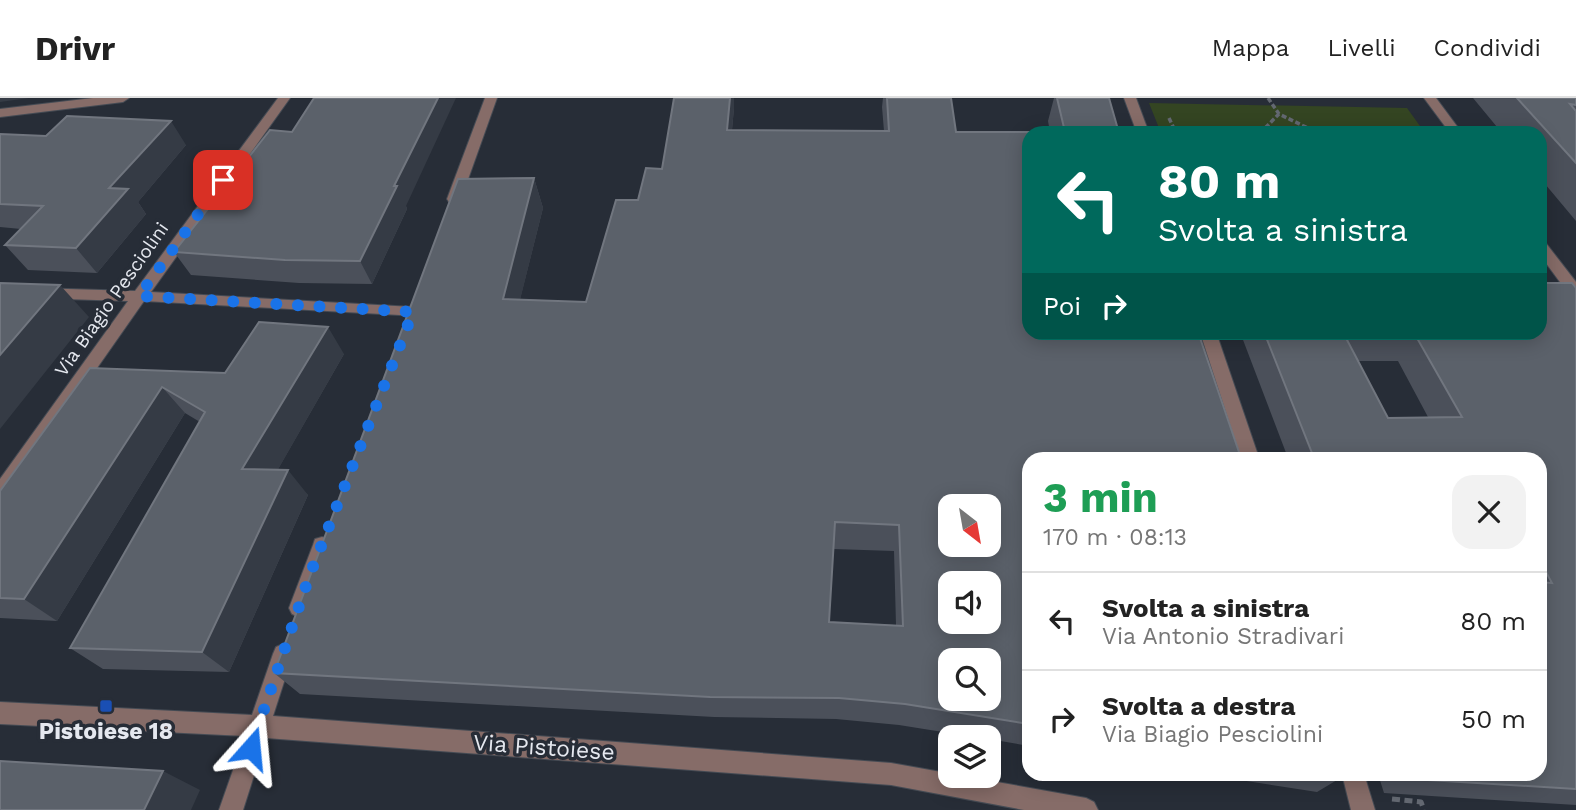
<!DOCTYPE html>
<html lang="it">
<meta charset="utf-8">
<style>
body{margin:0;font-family:"Work Sans",sans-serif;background:#f2f2f2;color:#222;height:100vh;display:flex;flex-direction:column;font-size:26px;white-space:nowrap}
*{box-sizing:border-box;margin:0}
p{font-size:23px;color:#767676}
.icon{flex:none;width:38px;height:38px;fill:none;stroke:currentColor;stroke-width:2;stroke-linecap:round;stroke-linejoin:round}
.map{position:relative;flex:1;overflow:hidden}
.sheet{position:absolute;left:1022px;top:354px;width:525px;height:329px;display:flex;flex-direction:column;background:#fff;border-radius:21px;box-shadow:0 4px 18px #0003}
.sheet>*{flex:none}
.top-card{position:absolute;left:1022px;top:28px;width:525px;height:214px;border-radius:21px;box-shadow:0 4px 18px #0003;background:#00695c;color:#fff;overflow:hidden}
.needle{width:46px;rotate:149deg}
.fabs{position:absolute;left:938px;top:396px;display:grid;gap:14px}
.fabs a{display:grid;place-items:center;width:63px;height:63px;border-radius:14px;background:#fff;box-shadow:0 4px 18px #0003;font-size:35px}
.pin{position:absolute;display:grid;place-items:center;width:60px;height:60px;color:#fff;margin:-30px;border-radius:14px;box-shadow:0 4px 10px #0006}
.me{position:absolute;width:77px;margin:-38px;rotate:18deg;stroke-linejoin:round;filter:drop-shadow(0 0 5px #0008)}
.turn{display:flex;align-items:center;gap:24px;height:147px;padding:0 21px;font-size:32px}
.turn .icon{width:91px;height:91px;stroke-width:2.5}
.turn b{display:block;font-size:49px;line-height:60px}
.then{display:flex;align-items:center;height:66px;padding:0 21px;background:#0003;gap:14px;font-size:26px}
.round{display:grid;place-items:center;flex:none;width:74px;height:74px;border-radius:21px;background:#f2f2f2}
.head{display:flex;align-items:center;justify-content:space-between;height:119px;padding:0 21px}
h1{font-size:42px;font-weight:700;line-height:52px;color:#1e9e55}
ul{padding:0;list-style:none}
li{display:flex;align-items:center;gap:21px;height:98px;padding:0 21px;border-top:2px solid #e0e0e0}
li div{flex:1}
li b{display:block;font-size:26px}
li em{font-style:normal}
header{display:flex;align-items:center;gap:42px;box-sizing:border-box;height:98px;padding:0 35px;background:#fff;border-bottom:2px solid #e0e0e0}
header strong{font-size:33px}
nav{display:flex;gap:38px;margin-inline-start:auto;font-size:24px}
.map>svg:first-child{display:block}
.green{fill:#344522}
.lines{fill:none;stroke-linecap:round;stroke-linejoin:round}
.minor-casing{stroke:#454b54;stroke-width:2}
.path-far1{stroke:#636871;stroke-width:3.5;stroke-dasharray:5 2.5;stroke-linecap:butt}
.path{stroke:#636871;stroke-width:5;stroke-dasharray:8 4.5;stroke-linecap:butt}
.minor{fill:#866c68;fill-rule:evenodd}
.wall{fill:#4b505a;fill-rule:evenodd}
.shaded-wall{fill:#353b45}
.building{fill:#5b616a;stroke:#71767f;stroke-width:2;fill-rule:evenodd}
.route{stroke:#1a73e8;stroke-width:12;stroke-dasharray:0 21.6}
.transit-dot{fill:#1a4fb4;stroke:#272d37;stroke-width:2.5}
.labels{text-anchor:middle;stroke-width:7;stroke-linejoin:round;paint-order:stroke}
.street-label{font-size:19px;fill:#e5e8ef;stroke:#272d37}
.near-poi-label{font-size:23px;font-weight:bold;fill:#e5e8ef;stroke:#272d37}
.near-street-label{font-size:23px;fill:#e5e8ef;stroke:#272d37}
</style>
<header>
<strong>Drivr</strong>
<nav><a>Mappa</a><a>Livelli</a><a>Condividi</a></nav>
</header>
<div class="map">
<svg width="1576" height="712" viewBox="0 0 1576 712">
<rect width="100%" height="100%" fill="#272d37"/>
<path class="green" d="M1149 5 1407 10 1425 35H1161Z"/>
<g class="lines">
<defs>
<path id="minor" d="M93 0H129L123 4 0 19V11Z
M278 0H290L151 194 413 209 421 214 418 218 144 203 6 400 0 402V381L128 203 0 199V189L135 193Z
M485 0H497L461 101 459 104H449L447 101Z
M1124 0H1136L1149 35H1137Z
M1424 0H1436L1462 35H1450Z
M1540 142 1545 144 1576 184V200L1571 199 1540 157Z
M1200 234H1216L1259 360H1241Z
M322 439 329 441 331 447 309 510 306 516 299 519 292 516 289 510 313 447 315 441Z
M283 546 290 549 293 556 273 618 891 665 1086 700 1094 704 1098 712H1024L891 687 266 640 243 712H219L245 638 0 626V604L252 617 273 556 276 549Z
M1342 676H1364L1375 712H1351Z"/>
</defs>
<use href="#minor" class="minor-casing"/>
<path class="path-far1" d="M1268 0 1279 16
M1169 20 1176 35
M1260 35 1279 16 1318 35"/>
<path class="path" d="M1392 701 1421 704 1424 712"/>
<use href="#minor" class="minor"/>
</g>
<path class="wall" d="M674 0H734V10L732 32 884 33 882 9 883 0H887L956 34H1050L1048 23 1054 0H1109L1029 360V648L989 641V639H974L899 627 836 621 714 619 300 596 274 575 534 80 543 110 520 201 586 204 638 102 662 71ZM833 451 894 453 896 527 829 524Z
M1473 0H1576V123L1540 80V35H1502Z
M0 36 186 47 138 104 146 116 97 175 28 172 5 147 21 131 0 129Z
M406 108 407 111 372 186 299 185 191 177 174 154Z
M1576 190V707L1384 695 1378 676H1540V360H1288L1240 234H1540ZM1358 263H1398L1428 319 1388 320Z
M344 256 278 371 308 397 229 574 103 571 70 550 200 324 185 315 57 523 0 520V393L90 270 225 275Z
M1202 676H1347L1317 694Z"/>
<path class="shaded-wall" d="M0 0H29L0 4Z
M438 0H456L406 108 407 111 372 186 360 163 394 88Z
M730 0H734V10L729 62 727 32Z
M171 23 186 47 138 104 146 116 97 175 76 150 109 90Z
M534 80 543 110 513 230 503 201Z
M60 187 89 219 0 331V257Z
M328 229 344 256 264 396 242 371Z
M162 289 185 315 57 523 24 501Z
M288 372 308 397 229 574 202 554Z
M163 673 200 692 191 712H144Z"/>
<path class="building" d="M314 0H438L394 88H397L360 163 285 162 174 154 270 32 292 34Z
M674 0H730L727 32 889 33 887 0H951L956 34H1065L1057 0H1109L1119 35H1029V234H1198L1241 360H1029V626L905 606 839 600 710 599 274 575 458 81 534 80 503 201 586 204 616 102H638L646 70 662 71ZM950 408H989V446H950ZM835 424 899 427 903 528 829 524ZM950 485H989V523H950ZM950 562H989V600H950Z
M1517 0H1576V7L1570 6 1576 13V65Z
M67 18 171 23 109 90 128 91 76 150 5 147 43 108 0 106V36L46 38Z
M0 185 60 187 0 257Z
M1540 185H1572L1576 190V691L1412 681 1410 676H1540V484L1552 485 1540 463V360H1314L1264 234H1540ZM1346 240H1417L1462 319 1388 320Z
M259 224 328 229 242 371 288 372 202 554 70 550 205 314 162 289 24 501 0 500V393L90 270 225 275Z
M0 663 163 673 144 712H0Z"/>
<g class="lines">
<path class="route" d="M223 82 139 198 413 214 309 479 251 650"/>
</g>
<rect class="transit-dot" x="99" y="601" width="14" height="14" rx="3.5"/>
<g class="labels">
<g class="street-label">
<text transform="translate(111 201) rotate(-55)" y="7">Via Biagio Pesciolini</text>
</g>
<g class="near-poi-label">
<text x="106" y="641">Pistoiese 18</text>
</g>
<g class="near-street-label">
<text transform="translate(544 649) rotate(4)" y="8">Via Pistoiese</text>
</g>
</g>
</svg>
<div class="fabs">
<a><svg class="needle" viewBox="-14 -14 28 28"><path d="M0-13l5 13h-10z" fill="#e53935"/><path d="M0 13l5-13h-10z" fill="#767676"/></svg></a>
<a><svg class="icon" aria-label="sound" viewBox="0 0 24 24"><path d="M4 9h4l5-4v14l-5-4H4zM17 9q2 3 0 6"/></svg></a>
<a><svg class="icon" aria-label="search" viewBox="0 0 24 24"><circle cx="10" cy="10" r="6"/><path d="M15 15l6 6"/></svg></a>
<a><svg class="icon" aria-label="layers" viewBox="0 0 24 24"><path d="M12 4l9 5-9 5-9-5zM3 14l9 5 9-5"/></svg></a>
</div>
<div class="pin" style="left:223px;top:82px;background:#d93025"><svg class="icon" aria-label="arrive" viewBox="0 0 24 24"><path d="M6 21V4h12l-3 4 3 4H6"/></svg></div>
<svg class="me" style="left:251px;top:650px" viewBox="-20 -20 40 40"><path d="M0-17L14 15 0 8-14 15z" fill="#1a73e8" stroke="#fff" stroke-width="4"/></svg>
<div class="top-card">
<div class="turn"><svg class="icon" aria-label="left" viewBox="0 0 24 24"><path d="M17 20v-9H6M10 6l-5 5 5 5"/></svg><div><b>80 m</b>Svolta a sinistra</div></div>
<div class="then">Poi<svg class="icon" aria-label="right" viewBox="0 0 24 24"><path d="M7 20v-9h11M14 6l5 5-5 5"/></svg></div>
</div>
<section class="sheet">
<div class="head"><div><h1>3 min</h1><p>170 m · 08:13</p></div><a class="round"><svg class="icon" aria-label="close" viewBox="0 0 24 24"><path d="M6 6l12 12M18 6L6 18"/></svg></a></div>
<ul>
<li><svg class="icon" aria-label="left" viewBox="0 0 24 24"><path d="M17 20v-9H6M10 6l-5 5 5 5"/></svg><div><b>Svolta a sinistra</b><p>Via Antonio Stradivari</p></div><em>80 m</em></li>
<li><svg class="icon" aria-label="right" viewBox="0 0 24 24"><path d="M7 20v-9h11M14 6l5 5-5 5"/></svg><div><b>Svolta a destra</b><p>Via Biagio Pesciolini</p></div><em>50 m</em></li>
</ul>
</section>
</div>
